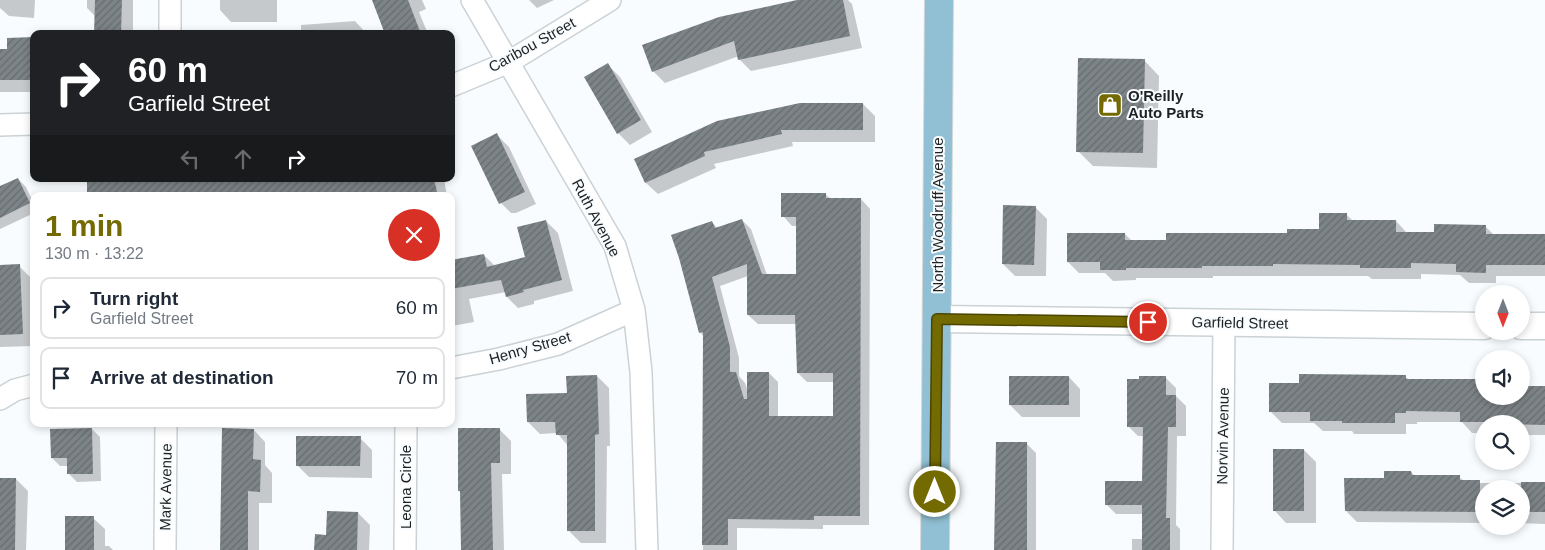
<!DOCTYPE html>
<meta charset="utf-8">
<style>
body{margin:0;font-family:Helvetica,sans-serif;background:#f2f2f3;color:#1f2937;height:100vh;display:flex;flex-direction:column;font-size:19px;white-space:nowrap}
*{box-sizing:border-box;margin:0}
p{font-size:16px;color:#747a83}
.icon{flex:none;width:28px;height:28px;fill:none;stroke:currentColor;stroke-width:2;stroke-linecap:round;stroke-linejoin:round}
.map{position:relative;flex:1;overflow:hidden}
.drawer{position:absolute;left:30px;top:192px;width:425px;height:235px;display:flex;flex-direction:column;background:#fff;border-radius:10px;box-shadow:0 2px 8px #0003}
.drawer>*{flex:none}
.top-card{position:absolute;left:30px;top:30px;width:425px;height:152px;border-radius:10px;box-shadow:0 2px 8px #0003;background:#202124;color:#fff;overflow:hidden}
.needle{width:32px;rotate:180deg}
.fabs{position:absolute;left:1475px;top:285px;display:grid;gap:10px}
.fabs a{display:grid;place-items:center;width:55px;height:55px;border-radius:50%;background:#fff;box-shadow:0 2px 8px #0003;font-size:25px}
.pin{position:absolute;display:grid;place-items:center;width:42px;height:42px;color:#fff;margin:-21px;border:2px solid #fff;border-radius:50%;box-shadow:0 1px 5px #0007}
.me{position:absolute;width:55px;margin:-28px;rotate:0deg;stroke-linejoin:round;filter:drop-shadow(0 0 4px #0008)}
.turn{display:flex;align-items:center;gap:18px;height:105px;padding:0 15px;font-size:22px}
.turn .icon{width:65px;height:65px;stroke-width:2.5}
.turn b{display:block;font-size:35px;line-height:42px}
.lanes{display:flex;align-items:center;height:48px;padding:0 15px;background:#0003;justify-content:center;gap:25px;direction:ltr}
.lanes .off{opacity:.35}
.round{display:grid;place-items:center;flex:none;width:52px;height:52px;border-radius:26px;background:#f2f2f3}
.summary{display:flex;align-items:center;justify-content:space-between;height:85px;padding:0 15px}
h1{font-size:30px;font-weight:600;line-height:38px;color:#736a01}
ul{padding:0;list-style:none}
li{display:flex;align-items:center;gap:15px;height:62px;margin:0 10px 8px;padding:0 5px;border:2px solid #e0e1e3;border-radius:10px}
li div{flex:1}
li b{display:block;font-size:19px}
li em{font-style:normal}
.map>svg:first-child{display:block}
.shadow{fill:#0003;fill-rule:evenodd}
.building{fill:url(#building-hatch);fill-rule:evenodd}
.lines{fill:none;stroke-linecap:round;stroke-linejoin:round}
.minor-casing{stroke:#cbd2d5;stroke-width:24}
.tertiary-casing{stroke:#cbd2d5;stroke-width:29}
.primary-casing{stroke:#d6d7d7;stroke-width:30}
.minor{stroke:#fff;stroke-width:21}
.tertiary{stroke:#fff;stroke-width:26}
.primary{stroke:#91c0d4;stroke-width:28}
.route-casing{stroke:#4b4501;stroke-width:12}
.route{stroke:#736a01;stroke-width:9}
.labels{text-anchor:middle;stroke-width:4;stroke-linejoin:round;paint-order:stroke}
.street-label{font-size:15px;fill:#1e2122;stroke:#f8fcfe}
.poi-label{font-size:15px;font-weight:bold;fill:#1e2122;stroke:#f8fcfe;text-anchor:start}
</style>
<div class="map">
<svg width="1545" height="550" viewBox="0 0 1545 550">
<defs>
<pattern id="building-hatch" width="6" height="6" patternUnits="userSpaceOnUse" patternTransform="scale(1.25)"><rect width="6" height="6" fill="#7d8487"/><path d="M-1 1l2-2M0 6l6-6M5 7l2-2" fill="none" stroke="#666c6e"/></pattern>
</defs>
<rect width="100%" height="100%" fill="#f8fcfe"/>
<path class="shadow" d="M0 0H35L34 18 9 16 0 8Z
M87 0H133V34H96V17L87 8Z
M220 0H277V22H231L220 10Z
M373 0H422L426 9 419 12 428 34H387Z
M529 0H554L537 8Z
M803 0H848L852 4 862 48 751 71 739 59V56L665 83 653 71Z
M355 21 367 34H301V25Z
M34 39V92H0V51H8Z
M1144 60 1159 76 1157 168 1093 166 1078 151Z
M608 65 620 77 652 132 630 145 618 133Z
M863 104 875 116V142H792L793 146 714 164 716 168 658 194 646 183 635 159Z
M497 135 509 147 536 204 516 213H511L499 201Z
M18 179 26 187 34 204V213L0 229V188Z
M88 179H274L277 183H373V179H444L447 196H88Z
M825 194 831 199H861L870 209 869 525H823V529L737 528V550H703L704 337 700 332 712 222 718 229 742 220 751 229 767 275H797V226H792L783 216ZM748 276V315L758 324H797L798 373 807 382H834V418H778V382L769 373 747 389 745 383 739 376V358L720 286Z
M1035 207 1047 219 1046 276H1015L1003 264Z
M1347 215 1353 221H1396L1407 233H1436L1485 226 1495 236 1545 235V276H1496V283H1469L1460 275 1421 274V279H1372L1368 276H1213V278H1136V280L1113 281 1105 273H1079L1068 262 1125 234 1132 241H1167L1288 234 1320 231Z
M546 221 558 233 573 291 534 301V304L518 308 507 297 506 292 469 299 474 322 452 326 451 261 484 255 495 266 526 258Z
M19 266 31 278 34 346 0 347V267Z
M597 376 609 388 610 446H607L606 543H581L569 531V447L557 433 540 434 528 422Z
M1405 376 1409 380H1484V396H1521V380L1528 387H1545V435H1521V424H1484V433H1472L1462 422H1417V424H1406V434H1354L1352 431H1323L1314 423H1282L1271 412 1300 385Z
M1069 377 1080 389V417H1022L1010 405Z
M1166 378 1176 388V396L1186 406V436H1177L1176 525 1180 529V550H1132V539H1144V514H1116L1106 504 1143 482 1144 436H1138L1128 426Z
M92 429 100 437 101 481 77 482 69 474 68 466H60L52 458Z
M499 429 511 441V474H502L504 550H462V493L459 491Z
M254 430 265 442V465L272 473V503H259V550H222Z
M360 438 372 450V478L309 477 297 465Z
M1027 444 1036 453V550H996Z
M1304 450 1316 462V523H1286L1275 511Z
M1411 472 1416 477H1459L1464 481 1481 483H1545V524L1521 523V489H1484V523L1357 522 1346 511 1386 479Z
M0 479H16L28 491 26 550H0Z
M358 513 370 525 369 550H316L327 536Z
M93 518 105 529V546H109L113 550H67Z"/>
<path class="building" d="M95 0H122L121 34H94Z
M372 0H408L421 34H385Z
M797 0H843L850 36 738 60 734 41 652 72 642 45 719 17Z
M34 37V80H0V49H7V38Z
M1078 58 1145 59 1143 153 1076 152Z
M608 63 641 120 617 134 584 77Z
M800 103H863V130H781L782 134 704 152 705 156 645 183 634 159 717 121Z
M497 133 525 192 499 204 471 146Z
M18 178 30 203 0 218V186Z
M87 179H274V181H372L371 179H434L438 196H87Z
M781 193H826V198H861L860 516H814V520L728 519V545H702L703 332 699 333 679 258 671 235 712 221 715 228 742 219 762 274H796V217H781ZM747 264V315H795L797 373H833V416H769V372H747V399H744L736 372H730V347L712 277Z
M1003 205 1036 206 1034 265 1002 264Z
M1319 213H1347V220H1396V232H1434V224L1486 225V234H1545V265H1486V273L1456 272V264L1411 263V268H1360V265L1273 264V266H1202V268H1126V270H1100V262H1067V233H1125V240H1166V233H1287V229H1319Z
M546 220 562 280 523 290 524 292 506 297 501 280 451 289V260L484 254 487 267 525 257 517 227Z
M20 264 23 334 0 335V265Z
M1299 374 1406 375V379H1483V396H1521V386H1545V425L1501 424V422H1460V412L1406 411V413H1395V423H1342V421H1310V412H1269V383H1299Z
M597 375 599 434 595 435V531H567V435H556L555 422H527L526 394 567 393 566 376Z
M1009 376H1069V405H1009Z
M1139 376H1166V395H1176V427H1168L1166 518H1170V550H1142V505H1105V481H1142L1143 427H1127V379H1139Z
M92 428 93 474H67V458H51L50 429Z
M222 428 254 429 253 459 261 460 260 492 248 491V550H220Z
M458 428H500V463H491L493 550H461L460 491H458Z
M296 436H361L360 466H296Z
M996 442H1027V550H994Z
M1273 449H1304V511H1273Z
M1384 471H1411L1412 475H1460V480H1480V512L1345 511 1344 478H1384Z
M0 478H16L15 550H0Z
M1521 482H1545V512H1521Z
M327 511 358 512 357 550H314L315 534 326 535Z
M65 516H94V550H65Z"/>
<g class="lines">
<defs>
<path id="minor" d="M170 0V34
M472 0 615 246 634 310 641 372 647 550
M451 86 509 62 610 0
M0 125 34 124
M451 368 499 359 558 344 634 310
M0 399 15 390 34 385
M165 550 166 424
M405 550 406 424
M1222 550 1224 323"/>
<path id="tertiary" d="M937 319 1484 326
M1521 326H1545"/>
<path id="primary" d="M935 550 939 0"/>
</defs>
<use href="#minor" class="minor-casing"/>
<use href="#tertiary" class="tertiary-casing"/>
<use href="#primary" class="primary-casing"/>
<use href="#minor" class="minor"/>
<use href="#tertiary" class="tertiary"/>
<use href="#primary" class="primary"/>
</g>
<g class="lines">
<defs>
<path id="route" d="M935 492 937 319 1148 322"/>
</defs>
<use href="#route" class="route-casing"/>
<use href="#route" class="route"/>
</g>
<defs>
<symbol id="shop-square" viewBox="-11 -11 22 22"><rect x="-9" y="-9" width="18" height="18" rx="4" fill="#736a01" stroke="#f8fcfe"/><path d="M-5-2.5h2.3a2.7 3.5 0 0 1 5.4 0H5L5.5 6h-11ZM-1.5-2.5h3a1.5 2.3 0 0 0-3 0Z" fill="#fff"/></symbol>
</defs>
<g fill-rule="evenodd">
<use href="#shop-square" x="1096" y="91" width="28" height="28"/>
</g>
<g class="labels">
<g class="street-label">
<text transform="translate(532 45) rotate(-29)" y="5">Caribou Street</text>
<text transform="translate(938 215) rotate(-90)" y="5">North Woodruff Avenue</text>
<text transform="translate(596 218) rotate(62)" y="5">Ruth Avenue</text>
<text transform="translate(1240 323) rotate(1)" y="5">Garfield Street</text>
<text transform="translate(530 348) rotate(-16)" y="5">Henry Street</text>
<text transform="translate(1223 436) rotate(-89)" y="5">Norvin Avenue</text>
<text transform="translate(166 487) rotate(-89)" y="5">Mark Avenue</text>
<text transform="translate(406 487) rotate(-90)" y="5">Leona Circle</text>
</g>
<g class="poi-label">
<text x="1128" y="101">O'Reilly<tspan x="1128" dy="17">Auto Parts</tspan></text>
</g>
</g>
</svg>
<div class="fabs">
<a><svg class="needle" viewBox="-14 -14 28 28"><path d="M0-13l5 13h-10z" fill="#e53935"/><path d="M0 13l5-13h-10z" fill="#747a83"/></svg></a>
<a><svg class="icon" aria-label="sound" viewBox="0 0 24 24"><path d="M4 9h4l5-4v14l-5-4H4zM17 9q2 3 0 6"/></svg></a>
<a><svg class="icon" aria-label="search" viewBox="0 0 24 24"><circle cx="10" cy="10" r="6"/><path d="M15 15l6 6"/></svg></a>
<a><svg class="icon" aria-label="layers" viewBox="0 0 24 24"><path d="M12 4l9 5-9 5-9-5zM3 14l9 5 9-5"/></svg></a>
</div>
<div class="pin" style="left:1148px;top:322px;background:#d93025"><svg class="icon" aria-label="arrive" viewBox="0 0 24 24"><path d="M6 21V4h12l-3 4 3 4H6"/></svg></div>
<svg class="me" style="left:935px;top:492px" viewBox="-20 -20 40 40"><circle r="17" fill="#736a01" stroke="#fff" stroke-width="3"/><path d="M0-11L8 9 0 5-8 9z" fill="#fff"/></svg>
<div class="top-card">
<div class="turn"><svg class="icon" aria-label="right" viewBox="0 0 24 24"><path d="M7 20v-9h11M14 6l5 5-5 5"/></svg><div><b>60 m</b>Garfield Street</div></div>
<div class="lanes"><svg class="icon off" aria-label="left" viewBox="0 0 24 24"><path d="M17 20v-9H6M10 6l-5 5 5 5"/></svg><svg class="icon off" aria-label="ahead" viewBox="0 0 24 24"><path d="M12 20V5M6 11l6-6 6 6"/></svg><svg class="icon" aria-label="right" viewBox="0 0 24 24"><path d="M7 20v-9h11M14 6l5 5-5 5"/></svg></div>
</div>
<section class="drawer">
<div class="summary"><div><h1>1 min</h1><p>130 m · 13:22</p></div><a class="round" style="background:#d93025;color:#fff"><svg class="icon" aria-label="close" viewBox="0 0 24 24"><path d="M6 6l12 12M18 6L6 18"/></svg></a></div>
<ul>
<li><svg class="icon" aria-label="right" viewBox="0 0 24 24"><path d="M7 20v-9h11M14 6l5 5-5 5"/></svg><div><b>Turn right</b><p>Garfield Street</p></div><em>60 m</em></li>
<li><svg class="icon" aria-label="arrive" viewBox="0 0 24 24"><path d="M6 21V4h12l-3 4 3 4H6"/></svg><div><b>Arrive at destination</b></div><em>70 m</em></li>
</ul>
</section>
</div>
